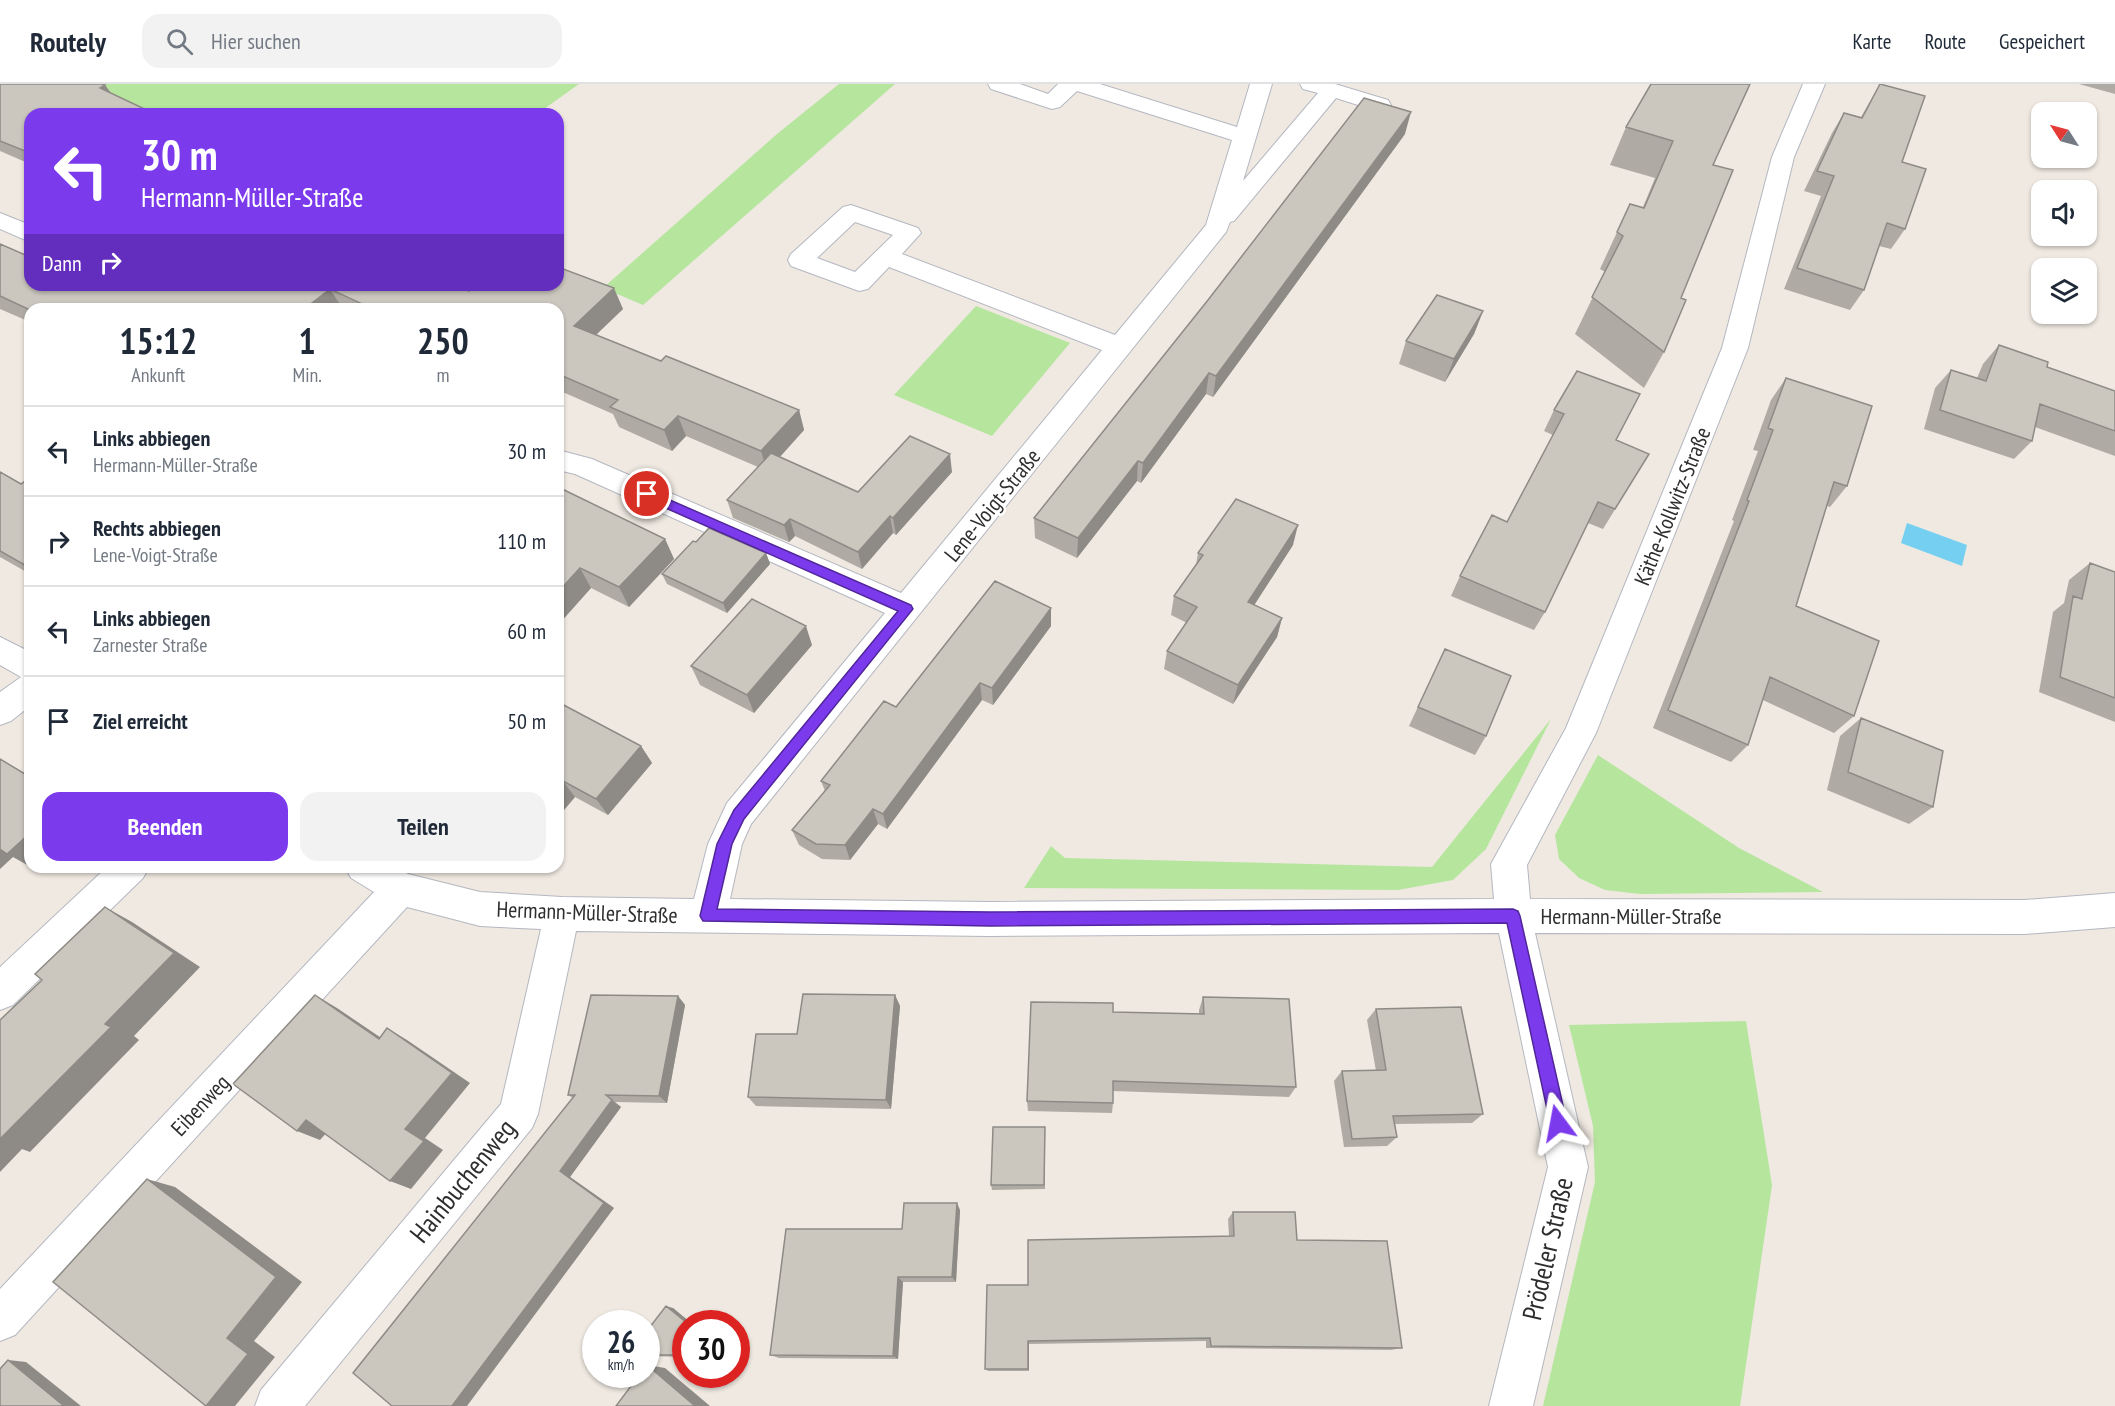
<!DOCTYPE html>
<html lang="de">
<meta charset="utf-8">
<style>
body{margin:0;font-family:"PT Sans Narrow",sans-serif;background:#f2f2f3;color:#1f2937;height:100vh;display:flex;flex-direction:column;font-size:22px;white-space:nowrap}
*{box-sizing:border-box;margin:0}
p{font-size:20px;color:#747a83}
.icon{flex:none;width:33px;height:33px;fill:none;stroke:currentColor;stroke-width:2;stroke-linecap:round;stroke-linejoin:round}
.map{position:relative;flex:1;overflow:hidden}
.sheet{position:absolute;left:24px;top:219px;width:540px;height:570px;display:flex;flex-direction:column;background:#fff;border-radius:18px;box-shadow:0 2px 4px #0004}
.sheet>*{flex:none}
.hud{position:absolute;left:24px;top:24px;width:540px;height:183px;border-radius:18px;box-shadow:0 2px 4px #0004;background:#7c3aed;color:#fff;overflow:hidden}
.needle{width:39px;rotate:306deg}
.controls{position:absolute;left:2031px;top:18px;display:grid;gap:12px}
.controls a{display:grid;place-items:center;width:66px;height:66px;border-radius:12px;background:#fff;box-shadow:0 2px 4px #0004;font-size:30px}
.speed{position:absolute;left:582px;top:1226px;display:flex;gap:12px;font-size:30px;font-weight:700;text-align:center}
.speed>*{display:grid;place-content:center;width:78px;height:78px;border-radius:50%;background:#fff;box-shadow:0 2px 4px #0004;line-height:1}
.speed small{font-size:15px;font-weight:400}
.speed .limit{border:9px solid #d22;background:#fff;color:#111}
.pin{position:absolute;display:grid;place-items:center;width:51px;height:51px;color:#fff;margin:-26px;border:3px solid #fff;border-radius:50%;box-shadow:0 2px 6px #0007}
.me{position:absolute;width:66px;margin:-33px;rotate:347deg;stroke-linejoin:round;filter:drop-shadow(0 0 4px #0008)}
.turn{display:flex;align-items:center;gap:21px;height:126px;padding:0 18px;font-size:27px}
.turn .icon{width:78px;height:78px;stroke-width:2.5}
.turn b{display:block;font-size:42px;line-height:51px}
.then{display:flex;align-items:center;height:57px;padding:0 18px;background:#0003;gap:12px;font-size:22px}
.eta{display:flex;justify-content:space-evenly;align-items:center;height:102px;text-align:center}
.eta b{font-size:36px;font-weight:600;line-height:42px}
.button{display:flex;gap:12px;margin-top:auto;padding:12px 18px}
.button a{flex:1;height:69px;border-radius:18px;background:#7c3aed;color:#fff;font-size:24px;font-weight:600;line-height:69px;text-align:center}
.button a+a{background:#f2f2f3;color:#1f2937}
ul{padding:0;list-style:none}
li{display:flex;align-items:center;gap:18px;height:90px;padding:0 18px;border-top:2px solid #e0e1e3}
li div{flex:1}
li b{display:block;font-size:22px}
li em{font-style:normal}
header{display:flex;align-items:center;gap:36px;box-sizing:border-box;height:84px;padding:0 30px;background:#fff;border-bottom:2px solid #e0e1e3}
header strong{font-size:28px}
nav{display:flex;gap:33px;margin-inline-start:auto;font-size:21px}
.search{width:420px;height:54px;background:#f2f2f3;display:flex;align-items:center;gap:15px;box-sizing:border-box;padding:0 21px;border-radius:18px;color:#747a83;font-size:22px}
.map>svg:first-child{display:block}
.green{fill:#b6e59e}
.water{fill:#75cff0}
.lines{fill:none;stroke-linecap:round;stroke-linejoin:round}
.minor-casing{stroke:#b4b7c1;stroke-width:2}
.minor{fill:#fff;fill-rule:evenodd}
.wall{fill:#afaba4}
.shaded-wall{fill:#8e8b86}
.building{fill:#cbc7bf;stroke:#8e8b86;stroke-width:1.5}
.route{fill:#7c3aed;stroke:#51269a;stroke-width:1.5}
.labels{text-anchor:middle;stroke-width:5;stroke-linejoin:round;paint-order:stroke}
.street-label{font-size:22px;fill:#2e2e2e;stroke:#fff}
.near-street-label{font-size:27px;fill:#2e2e2e;stroke:#fff}
</style>
<header>
<strong>Routely</strong>
<div class="search"><svg class="icon" aria-label="search" viewBox="0 0 24 24"><circle cx="10" cy="10" r="6"/><path d="M15 15l6 6"/></svg>Hier suchen</div>
<nav><a>Karte</a><a>Route</a><a>Gespeichert</a></nav>
</header>
<div class="map">
<svg width="2115" height="1322" viewBox="0 0 2115 1322">
<rect width="100%" height="100%" fill="#efe9e1"/>
<path class="green" d="M79 0H579L537 30H159Z
M839 0H895L643 221 603 204 777 50Z
M976 222 1070 259 992 352 894 311Z
M1551 635 1486 765 1453 796 1398 806 1024 804 1051 762 1065 774 1432 783Z
M1598 671 1739 764 1823 808 1640 810 1605 806 1579 794 1559 775 1555 751Z
M1746 937 1772 1101 1740 1322H1543L1595 1098 1593 1042 1569 941Z"/>
<path class="water" d="M1907 439 1967 461 1962 482 1901 459Z"/>
<g class="lines">
<defs>
<path id="minor" d="M988 0H1020L1048 10 1058 0H1100L1237 43 1250 0H1272L1243 97 1318 9 1303 5 1300 0H1335L1388 16 1391 21 1388 26 1380 28 1336 14 1234 137 1230 138 1226 148 751 740 742 760 730 815 990 818 1494 815 1491 780 1566 644 1722 264 1772 73 1803 0H1825L1794 73 1748 264 1596 649 1527 781 1530 815 2024 816 2115 809V843L2024 850 1535 849 1588 1083 1533 1322H1489L1548 1083 1499 849 990 852 576 847 538 1030 532 1044 305 1322H255L261 1306 501 1020 541 845 480 842 407 823 15 1251 0 1257V1205L374 808 351 794 345 783H395L408 790 480 808 562 813 694 815 708 760 727 719 885 529 575 390 558 386V366L592 375 901 509 1102 266 889 183 868 205 859 207 791 182 788 176 791 170 843 123 851 121 918 144 921 149 902 170 1115 251 1206 141 1232 56 1077 7 1060 23 1052 25 991 5ZM855 138 893 151 855 188 817 174Z
M0 129 30 141V158L0 145Z
M0 553 30 568V622L11 637 0 641V608L21 593 0 581Z
M107 783H149L143 794 13 921 0 926V883Z"/>
</defs>
<use href="#minor" class="minor-casing"/>
<use href="#minor" class="minor"/>
</g>
<path class="wall" d="M0 0 105 1 111 9 154 30H30V80L0 67Z
M1651 0 1713 81 1681 214 1664 268 1644 304 1575 250 1605 188 1600 185 1630 120 1643 123 1655 94 1610 81 1626 43Z
M1880 0 1902 78 1905 145 1891 165 1879 162 1864 206 1850 226 1784 205 1821 112 1804 107 1832 49 1844 29 1861 33Z
M2079 0H2115V10Z
M1405 50 1213 313 1206 310 1141 399 1137 397 1077 474 1035 454 1034 434Z
M0 160 30 201 110 205 157 206 179 205 170 201H456L469 207 623 225 596 251 661 277 799 326 804 346 780 373 858 408 952 388 896 451 893 449 862 485 795 452 789 458 733 434 727 416 758 383 686 352 672 367 619 343 613 330 558 306V225H30V238L0 225Z
M1483 227 1474 250 1445 298 1399 280 1406 257Z
M1999 261 2047 283 2115 307V372L2035 343 2032 357 2014 375 1924 345 1935 304 1951 286 1977 294 1983 280Z
M1577 287 1616 356 1649 370 1603 445 1588 439 1545 528 1534 546 1451 512 1460 492 1507 438 1553 351 1544 347 1554 326Z
M1786 294 1847 402 1830 423 1827 422 1796 522 1854 632 1834 649 1763 616 1748 661 1731 678 1653 644 1734 437 1732 436 1758 367 1753 366 1771 316Z
M0 388 21 400 30 394V490L0 473Z
M558 403 665 455 674 475 629 523 591 504 558 541Z
M696 458 766 469 770 480 727 529 667 500 662 490Z
M1293 461 1254 521 1282 534 1277 553 1233 620 1164 585 1167 567 1187 539 1171 531 1174 512 1196 481 1198 469Z
M2090 479 2115 488V638L2039 608 2053 528 2064 519 2069 496Z
M1051 524V542L993 621 982 616 887 745 878 740 850 776 822 775 799 761 792 746 825 707 821 697 896 623Z
M812 561 754 629 700 601 691 582Z
M1445 565 1486 652 1475 671 1409 642Z
M558 618 641 662 652 679 608 731 575 713 558 733Z
M1861 634 1933 723 1909 740 1827 706 1840 652Z
M895 911 900 922 891 1025 756 1022 748 1013 797 950Z
M678 912 685 921 667 1019 615 1018 621 1023 570 1093 614 1124 353 1289 573 1014 568 1011Z
M1203 913 1296 1003 1289 1013 1113 1007V1019L1112 1029 1028 1027 1027 1017 1113 928 1199 930V926Z
M1376 925 1483 1030 1472 1039 1395 1040 1397 1053 1387 1062 1344 1063 1334 997 1342 987H1376L1367 936Z
M1045 1043V1105L992 1106 991 1101Z
M960 1126 956 1198H903L898 1275 779 1274 770 1271 902 1145Z
M1233 1128 1297 1156 1402 1264 1391 1266 1206 1264V1257L1029 1260V1287H988L985 1285 1028 1201 1229 1152 1228 1135Z
M673 1224 691 1239H686V1273L646 1272V1248Z"/>
<path class="shaded-wall" d="M105 1 116 17 100 4Z
M1411 28 1405 50 1213 313 1216 292Z
M614 204 623 225 583 263 574 242Z
M330 205 343 225H304Z
M1483 227 1474 250 1445 298 1454 275Z
M1209 289 1206 310 1141 399 1143 379Z
M799 326 804 346 767 387 761 367Z
M678 332 686 352 672 367 664 346Z
M950 370 952 388 896 451 893 434Z
M1138 377 1137 397 1077 474 1078 454Z
M890 432 893 449 862 485 858 468Z
M790 435 795 452 789 458 784 441Z
M1298 441 1293 461 1244 537 1248 518Z
M665 455 674 475 629 523 619 503Z
M766 469 770 480 727 529 723 519Z
M580 484 591 504 558 541V508Z
M1051 524V542L993 621 992 604Z
M1282 534 1277 553 1233 620 1238 601Z
M806 542 812 561 754 629 747 611Z
M980 599 982 616 887 745 883 730Z
M641 662 652 679 608 731 596 715Z
M563 697 575 713 558 733V702Z
M873 725 878 740 850 776 845 761Z
M30 749V782H29L13 773 0 785V764Z
M105 823 132 838 200 883 134 952 139 956 30 1068 22 1065 0 1088V1055L105 940Z
M315 911 337 924 399 966 379 955Z
M895 911 900 922 891 1025 886 1016Z
M678 912 685 921 667 1019 659 1012Z
M387 944 407 956 470 999 425 1054 443 1066 411 1105 390 1097 405 1045Z
M612 1016 621 1023 570 1093 614 1124 467 1322H452L560 1087Z
M306 1036 329 1046 320 1056 297 1047Z
M147 1095 175 1103 302 1198 254 1257 275 1273 235 1322H206L227 1254Z
M957 1119 960 1126 956 1198 952 1193Z
M898 1193 903 1198 898 1275 893 1272Z
M666 1222 673 1224 691 1239H687Z
M1028 1257 1029 1260V1287L1028 1285Z
M8 1276 26 1278 81 1322H64Z
M647 1281 665 1284 710 1322H695Z"/>
<path class="building" d="M0 0H102L105 1 100 4 153 29 152 30H30V69L0 57Z
M1651 0H1750L1713 81 1733 86 1681 214 1686 216 1664 268 1592 213 1623 152 1617 148 1630 120 1644 124 1673 57 1626 43Z
M1880 0 1925 12 1902 78 1926 85 1905 145 1887 139 1864 206 1797 184 1834 92 1817 87 1844 29 1862 34Z
M1364 14 1411 28 1216 292 1209 289 1143 379 1138 377 1078 454 1034 434 1208 216Z
M0 160 30 173V201H99L110 205 116 201H146L157 206 195 204 193 201H456L469 207 475 201H558V183L614 204 574 242 661 277 666 272 799 326 761 367 678 332 664 346 610 323 618 316 558 290V225H373L330 205 304 225H30V226L0 212Z
M1437 211 1483 227 1454 275 1406 257Z
M1999 261 2048 278 2047 283 2115 307V347L2040 320 2032 357 1940 326 1951 286 1986 297Z
M1577 287 1640 310 1616 356 1649 370 1615 425 1598 418 1545 528 1460 492 1492 431 1507 438 1564 330 1554 326Z
M1786 294 1872 322 1847 402 1834 398 1796 522 1879 557 1854 632 1770 593 1748 661 1668 626 1749 417 1747 416 1773 346 1768 344Z
M910 352 950 370 893 434 890 432 858 468 790 435 784 441 727 416 771 369 858 408Z
M0 388 21 400 29 394H30V484L0 467Z
M558 403 665 455 619 503 580 484 558 508Z
M1236 415 1298 441 1248 518 1282 534 1238 601 1167 567 1197 523 1174 512 1203 471 1198 469Z
M709 444 766 469 723 519 662 490 693 457 696 458Z
M2090 479 2115 488V614L2060 593 2073 512 2082 515Z
M995 497 1051 524 992 604 980 599 883 730 873 725 845 761 816 760 792 746 830 701 821 697 884 617 896 623Z
M752 515 806 542 747 611 691 582Z
M1445 565 1511 592 1486 652 1418 623Z
M558 618 641 662 596 715 563 697 558 702Z
M1861 634 1943 667 1933 723 1848 688Z
M0 675 30 693V749L7 770 0 765Z
M105 823 174 869 105 940 111 943 0 1055V936L42 896 35 890Z
M803 910 895 911 886 1016 748 1013 756 950H797Z
M315 911 379 955 387 944 452 989 405 1045 424 1057 390 1097 306 1036 297 1047 233 1000Z
M591 911 678 912 659 1012 606 1011 612 1016 560 1087 604 1119 452 1322H392L353 1289 575 1011H568Z
M1203 913 1289 915 1296 1003 1113 997V1019L1027 1017 1031 918 1113 919V928L1204 930Z
M1461 923 1483 1030 1393 1032 1397 1053 1352 1055 1342 987 1386 986 1376 925Z
M993 1043H1045L1044 1101H991Z
M147 1095 276 1193 227 1254 248 1270 206 1322 53 1198Z
M904 1119H957L952 1193H898L893 1272 770 1271 786 1145H902Z
M1233 1128H1295L1297 1156 1387 1157 1402 1264 1211 1262 1210 1254 1028 1257V1285H985L987 1201H1028V1156L1234 1152Z
M666 1222 687 1239H686V1271H646V1248Z
M8 1276 64 1322H0V1285Z
M647 1281 695 1322H616L640 1290H646Z"/>
<path class="route" d="M647 406 911 521 913 525 744 735 732 760 717 825 990 828 1513 825 1518 827 1520 832 1567 1039 1564 1045 1558 1047 1553 1045 1550 1039 1507 839 990 842 703 837 700 832 717 760 734 726 898 527 643 414 641 410Z"/>
<g class="labels">
<g class="street-label">
<text transform="translate(992 421) rotate(-51)" y="8">Lene-Voigt-Straße</text>
<text transform="translate(1672 422) rotate(-68)" y="8">Käthe-Kollwitz-Straße</text>
<text transform="translate(587 828) rotate(2)" y="8">Hermann-Müller-Straße</text>
<text x="1631" y="840">Hermann-Müller-Straße</text>
<text transform="translate(200 1021) rotate(-47)" y="8">Eibenweg</text>
</g>
<g class="near-street-label">
<text transform="translate(463 1097) rotate(-51)" y="9">Hainbuchenweg</text>
<text transform="translate(1548 1165) rotate(-77)" y="9">Prödeler Straße</text>
</g>
</g>
</svg>
<div class="controls">
<a><svg class="needle" viewBox="-14 -14 28 28"><path d="M0-13l5 13h-10z" fill="#e53935"/><path d="M0 13l5-13h-10z" fill="#747a83"/></svg></a>
<a><svg class="icon" aria-label="sound" viewBox="0 0 24 24"><path d="M4 9h4l5-4v14l-5-4H4zM17 9q2 3 0 6"/></svg></a>
<a><svg class="icon" aria-label="layers" viewBox="0 0 24 24"><path d="M12 4l9 5-9 5-9-5zM3 14l9 5 9-5"/></svg></a>
</div>
<div class="speed"><div>26<small>km/h</small></div><div class="limit">30</div></div>
<div class="pin" style="left:647px;top:410px;background:#d93025"><svg class="icon" aria-label="arrive" viewBox="0 0 24 24"><path d="M6 21V4h12l-3 4 3 4H6"/></svg></div>
<svg class="me" style="left:1558px;top:1039px" viewBox="-20 -20 40 40"><path d="M0-17L14 15 0 8-14 15z" fill="#7c3aed" stroke="#fff" stroke-width="4"/></svg>
<div class="hud">
<div class="turn"><svg class="icon" aria-label="left" viewBox="0 0 24 24"><path d="M17 20v-9H6M10 6l-5 5 5 5"/></svg><div><b>30 m</b>Hermann-Müller-Straße</div></div>
<div class="then">Dann<svg class="icon" aria-label="right" viewBox="0 0 24 24"><path d="M7 20v-9h11M14 6l5 5-5 5"/></svg></div>
</div>
<section class="sheet">
<div class="eta">
<div><b>15:12</b><p>Ankunft</p></div>
<div><b>1</b><p>Min.</p></div>
<div><b>250</b><p>m</p></div>
</div>
<ul>
<li><svg class="icon" aria-label="left" viewBox="0 0 24 24"><path d="M17 20v-9H6M10 6l-5 5 5 5"/></svg><div><b>Links abbiegen</b><p>Hermann-Müller-Straße</p></div><em>30 m</em></li>
<li><svg class="icon" aria-label="right" viewBox="0 0 24 24"><path d="M7 20v-9h11M14 6l5 5-5 5"/></svg><div><b>Rechts abbiegen</b><p>Lene-Voigt-Straße</p></div><em>110 m</em></li>
<li><svg class="icon" aria-label="left" viewBox="0 0 24 24"><path d="M17 20v-9H6M10 6l-5 5 5 5"/></svg><div><b>Links abbiegen</b><p>Zarnester Straße</p></div><em>60 m</em></li>
<li><svg class="icon" aria-label="arrive" viewBox="0 0 24 24"><path d="M6 21V4h12l-3 4 3 4H6"/></svg><div><b>Ziel erreicht</b></div><em>50 m</em></li>
</ul>
<div class="button"><a>Beenden</a><a>Teilen</a></div>
</section>
</div>
